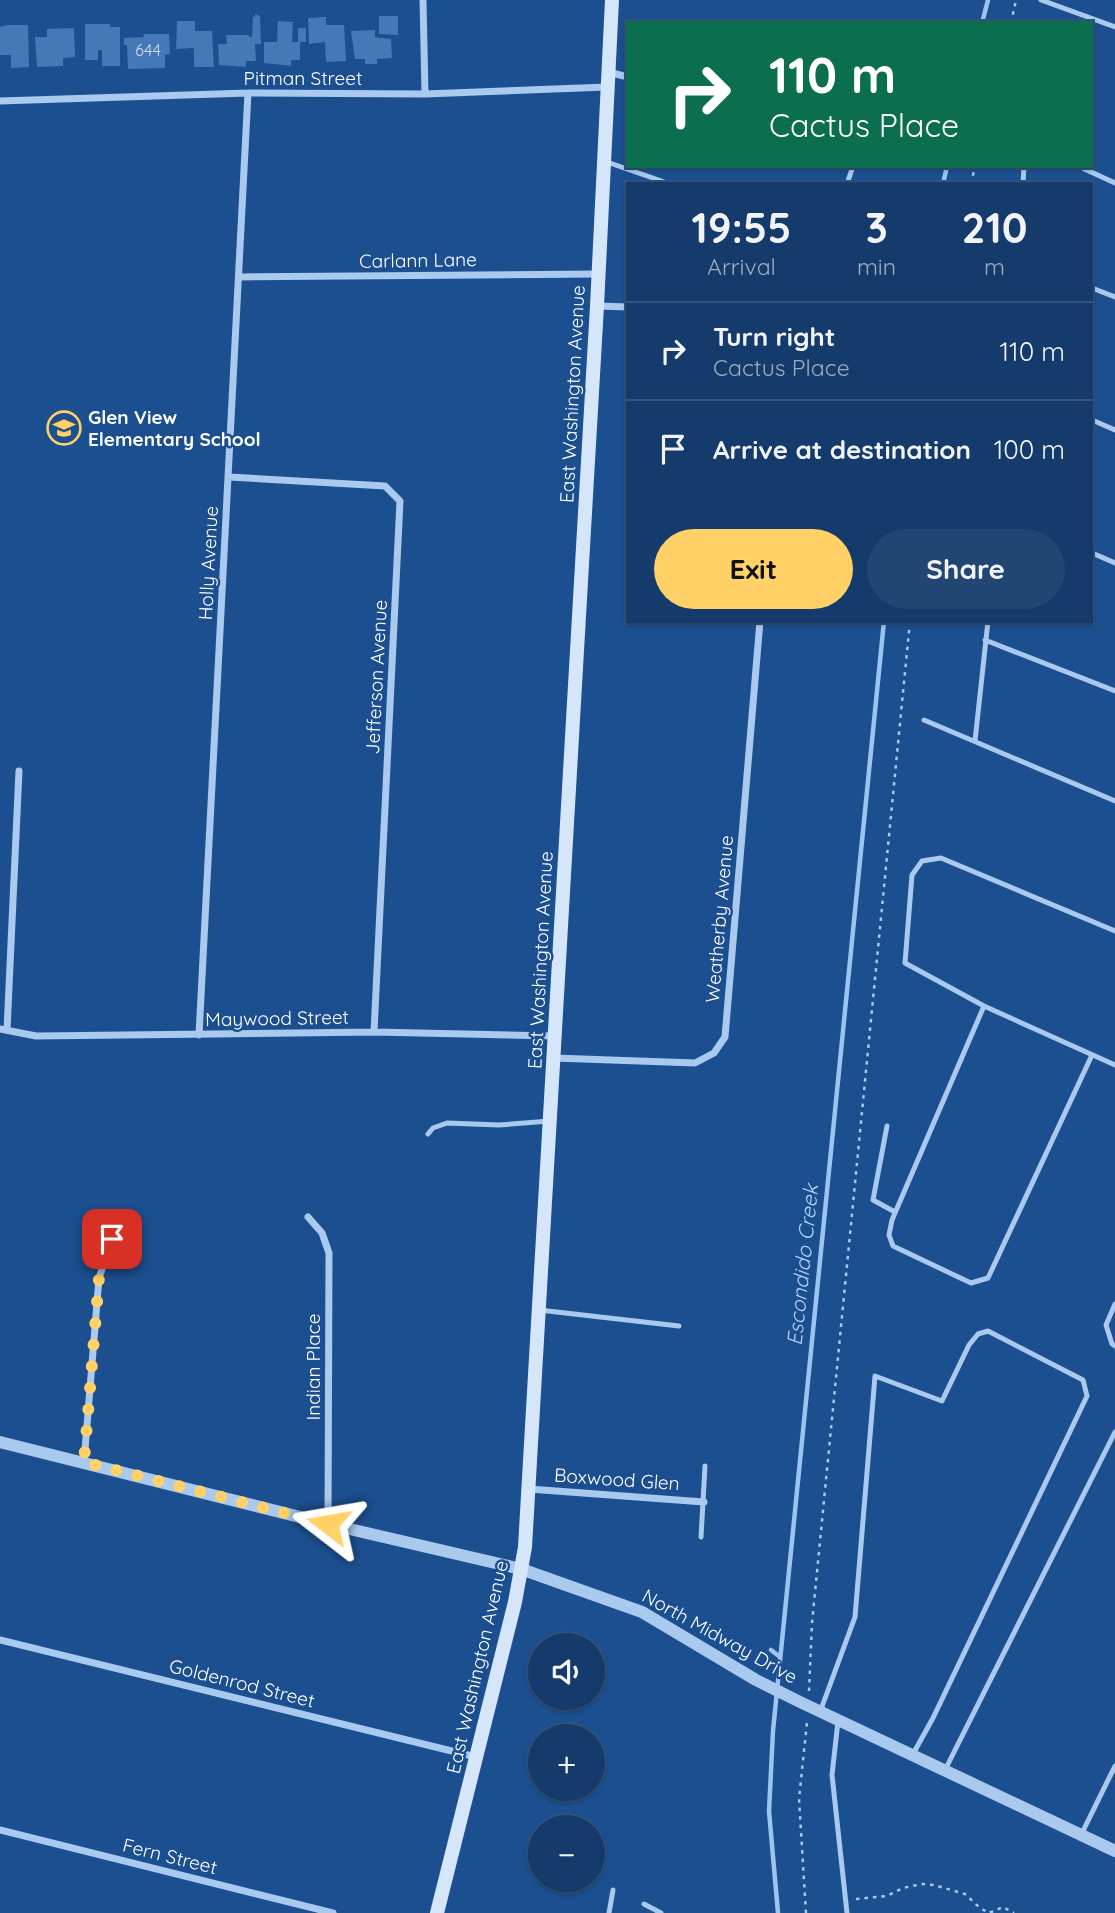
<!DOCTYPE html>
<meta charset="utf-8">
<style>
body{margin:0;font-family:Quicksand,sans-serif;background:#214673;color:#f1f3f6;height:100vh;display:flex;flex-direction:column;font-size:26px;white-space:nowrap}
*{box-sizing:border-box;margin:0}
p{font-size:23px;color:#9dadc1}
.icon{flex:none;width:38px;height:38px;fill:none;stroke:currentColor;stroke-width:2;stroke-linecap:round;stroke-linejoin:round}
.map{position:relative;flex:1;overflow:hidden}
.sheet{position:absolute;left:626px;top:182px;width:467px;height:441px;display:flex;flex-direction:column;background:#143b6b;border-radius:0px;box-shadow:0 2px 5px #0004,0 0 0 2px #33557e}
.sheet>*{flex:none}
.hud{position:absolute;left:626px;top:21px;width:467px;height:147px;border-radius:0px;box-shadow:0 2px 5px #0004,0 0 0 2px #33557e;background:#0b6e4f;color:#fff;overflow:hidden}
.fabs{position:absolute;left:528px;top:1633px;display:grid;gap:14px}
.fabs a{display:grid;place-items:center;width:77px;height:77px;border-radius:50%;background:#143b6b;box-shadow:0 2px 5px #0004,0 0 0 2px #33557e;font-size:35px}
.pin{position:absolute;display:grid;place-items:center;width:60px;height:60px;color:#fff;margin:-30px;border-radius:14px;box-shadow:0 4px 10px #0006}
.me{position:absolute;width:77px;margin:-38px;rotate:284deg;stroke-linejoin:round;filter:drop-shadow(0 0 5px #0008)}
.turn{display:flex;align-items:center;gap:24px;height:147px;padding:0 28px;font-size:32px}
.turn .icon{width:91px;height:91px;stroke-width:2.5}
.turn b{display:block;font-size:49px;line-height:60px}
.eta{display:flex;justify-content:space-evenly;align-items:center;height:119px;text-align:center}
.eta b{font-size:42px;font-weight:800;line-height:49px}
.primary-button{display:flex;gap:14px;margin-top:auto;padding:14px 28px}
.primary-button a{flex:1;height:80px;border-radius:42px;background:#ffd166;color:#111;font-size:28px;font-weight:800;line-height:80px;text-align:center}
.primary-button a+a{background:#214673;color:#f1f3f6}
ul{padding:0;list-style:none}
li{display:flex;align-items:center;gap:21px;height:98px;padding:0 28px;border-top:2px solid #33557e}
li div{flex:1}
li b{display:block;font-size:26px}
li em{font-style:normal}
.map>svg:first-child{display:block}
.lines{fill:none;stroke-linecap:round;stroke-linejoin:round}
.stream{stroke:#9cc4f0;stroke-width:4.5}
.building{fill:#4478b7}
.path{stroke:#a9c9ee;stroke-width:2.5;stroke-dasharray:3.5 5;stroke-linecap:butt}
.service{stroke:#a9c9ee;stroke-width:5}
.minor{stroke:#a9c9ee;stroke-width:7}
.tertiary{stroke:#a9c9ee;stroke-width:12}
.secondary{stroke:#d6e6fa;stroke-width:14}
.route{stroke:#ffd166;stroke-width:12;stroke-dasharray:0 21.6}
.labels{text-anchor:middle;stroke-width:5;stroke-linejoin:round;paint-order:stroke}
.number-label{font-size:16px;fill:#d0dded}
.street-label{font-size:19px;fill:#fff;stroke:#1b4f8f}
.poi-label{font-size:19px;font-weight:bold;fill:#fff;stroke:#1b4f8f;text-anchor:start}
.water-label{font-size:21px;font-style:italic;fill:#b5d3f5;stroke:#1b4f8f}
</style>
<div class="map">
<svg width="1115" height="1913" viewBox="0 0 1115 1913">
<rect width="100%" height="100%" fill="#1b4f8f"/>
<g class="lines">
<path class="stream" d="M982 23 988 0
M943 184 947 166
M771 1650 780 1657
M778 1913 769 1811 773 1731 884 621"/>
</g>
<path class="building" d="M255 14 260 16 261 44H255L256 61H246V67L219 65 218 44H227L226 35H249V37H252L253 16 255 17Z
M379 16H398V35L379 34Z
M326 17V25H344L346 61 326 62 325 42 309 44 308 18Z
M177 21H195V31H212L214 67H194V48L176 49Z
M278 21 293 22 292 42H300V60H291V66L264 63V42H277Z
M85 24H110V27H120V66H102V50H98V60H85Z
M8 25H28L29 67 11 68V55H0V27Z
M74 28 75 57 63 58V66L37 67 35 37H47V29Z
M298 28H306V42H298Z
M375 30V37L391 39 392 58 377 59V64H365V59H355L351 31Z
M143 34H169L170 54 165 55V68L128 69 127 45H124V38L144 37Z"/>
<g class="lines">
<path class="path" d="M1011 23 1016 0
M971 184 975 166
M809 1691 812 1623 910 621
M856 1899 887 1896 903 1888 922 1884 934 1885 965 1894 980 1908 989 1913 1003 1907 1014 1913
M806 1913 799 1799 807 1722"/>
<path class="service" d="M1041 0 1115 27
M607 162 670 184
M1078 166 1115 183
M847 184 853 166
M1023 184 1024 166
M1092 288 1115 297
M1092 420 1115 430
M1092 553 1115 563
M985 640 1115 691
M924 720 1115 801
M975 741 988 621
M1115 931 941 858 922 861 912 875 905 963 984 1006 1115 1065
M984 1006 892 1220 889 1235 893 1246 971 1283 988 1278 1092 1055
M887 1126 873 1200 895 1212
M428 1134 433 1128 447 1123 499 1125 550 1121
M1115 1304 1106 1325 1112 1344 1115 1346
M539 1310 679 1326
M701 1537 705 1466
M820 1712 855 1617 875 1376 942 1401 969 1345 978 1334 988 1331 1083 1380 1087 1396 933 1718 913 1754
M838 1721 832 1775 847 1913
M945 1770 1115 1432
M1081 1835 1115 1766
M644 1904 661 1913
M609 1913 613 1890"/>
<path class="minor" d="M423 0 425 94
M608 72 628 77
M0 101 248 93 425 94 607 87
M239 277 598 274
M597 306 628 307
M229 477 385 486 400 501 374 1032
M0 1029 36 1036 374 1032 554 1036
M7 1030 19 771
M199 1035 248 93
M554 1058 695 1063 714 1053 725 1037 760 621
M308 1217 322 1233 329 1253 328 1524
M84 1462 99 1278 119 1219
M529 1489 704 1502
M0 1640 476 1757
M0 1830 333 1913"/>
<path class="tertiary" d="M0 1442 328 1524 521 1569 642 1612 756 1680 800 1702 1115 1851"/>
<path class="secondary" d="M437 1913 515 1602 525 1547 597 306 612 0"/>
</g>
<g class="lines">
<path class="route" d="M112 1239 99 1278 84 1462 328 1524"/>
</g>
<defs>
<symbol id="school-ring" viewBox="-11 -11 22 22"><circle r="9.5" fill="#1b4f8f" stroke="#ffd166" stroke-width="1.5"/><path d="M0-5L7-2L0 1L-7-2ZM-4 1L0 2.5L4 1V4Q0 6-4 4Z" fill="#ffd166"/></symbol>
</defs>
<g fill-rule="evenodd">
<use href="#school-ring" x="45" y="409" width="38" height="38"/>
</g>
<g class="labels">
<g class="number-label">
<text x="148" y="56">644</text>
</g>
<g class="street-label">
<text x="303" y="85">Pitman Street</text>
<text transform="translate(418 260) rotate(-1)" y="7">Carlann Lane</text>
<text transform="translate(572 394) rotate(-87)" y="7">East Washington Avenue</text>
<text transform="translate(208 563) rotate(-87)" y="7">Holly Avenue</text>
<text transform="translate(376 677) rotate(-87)" y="7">Jefferson Avenue</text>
<text transform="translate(719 919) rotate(-85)" y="7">Weatherby Avenue</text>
<text transform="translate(540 960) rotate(-87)" y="7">East Washington Avenue</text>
<text transform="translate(277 1018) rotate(-1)" y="7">Maywood Street</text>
<text transform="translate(313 1367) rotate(-90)" y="7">Indian Place</text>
<text transform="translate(617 1479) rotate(4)" y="7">Boxwood Glen</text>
<text transform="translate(720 1636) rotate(29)" y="7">North Midway Drive</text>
<text transform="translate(477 1667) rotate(-77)" y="7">East Washington Avenue</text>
<text transform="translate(242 1683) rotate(14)" y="7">Goldenrod Street</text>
<text transform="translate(170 1856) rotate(14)" y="7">Fern Street</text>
</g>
<g class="poi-label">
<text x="88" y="424">Glen View<tspan x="88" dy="22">Elementary School</tspan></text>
</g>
<g class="water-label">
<text transform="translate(803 1265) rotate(-84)" y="7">Escondido Creek</text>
</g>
</g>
</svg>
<div class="fabs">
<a><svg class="icon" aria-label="sound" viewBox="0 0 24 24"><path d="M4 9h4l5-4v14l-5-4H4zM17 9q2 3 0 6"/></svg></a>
<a>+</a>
<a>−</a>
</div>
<div class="pin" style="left:112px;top:1239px;background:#d93025"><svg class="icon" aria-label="arrive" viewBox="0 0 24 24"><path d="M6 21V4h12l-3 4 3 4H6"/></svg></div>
<svg class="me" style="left:328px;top:1524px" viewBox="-20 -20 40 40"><path d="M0-17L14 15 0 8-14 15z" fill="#ffd166" stroke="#fff" stroke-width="4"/></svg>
<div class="hud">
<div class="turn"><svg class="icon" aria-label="right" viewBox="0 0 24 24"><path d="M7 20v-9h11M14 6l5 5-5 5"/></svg><div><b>110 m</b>Cactus Place</div></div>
</div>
<section class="sheet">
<div class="eta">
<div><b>19:55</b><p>Arrival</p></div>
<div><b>3</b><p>min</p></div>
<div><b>210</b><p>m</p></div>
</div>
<ul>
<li><svg class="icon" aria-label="right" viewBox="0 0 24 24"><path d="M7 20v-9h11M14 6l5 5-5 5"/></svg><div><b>Turn right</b><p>Cactus Place</p></div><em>110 m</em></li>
<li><svg class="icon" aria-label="arrive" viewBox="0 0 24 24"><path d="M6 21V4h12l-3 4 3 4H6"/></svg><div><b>Arrive at destination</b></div><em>100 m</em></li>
</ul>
<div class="primary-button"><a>Exit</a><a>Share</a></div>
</section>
</div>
